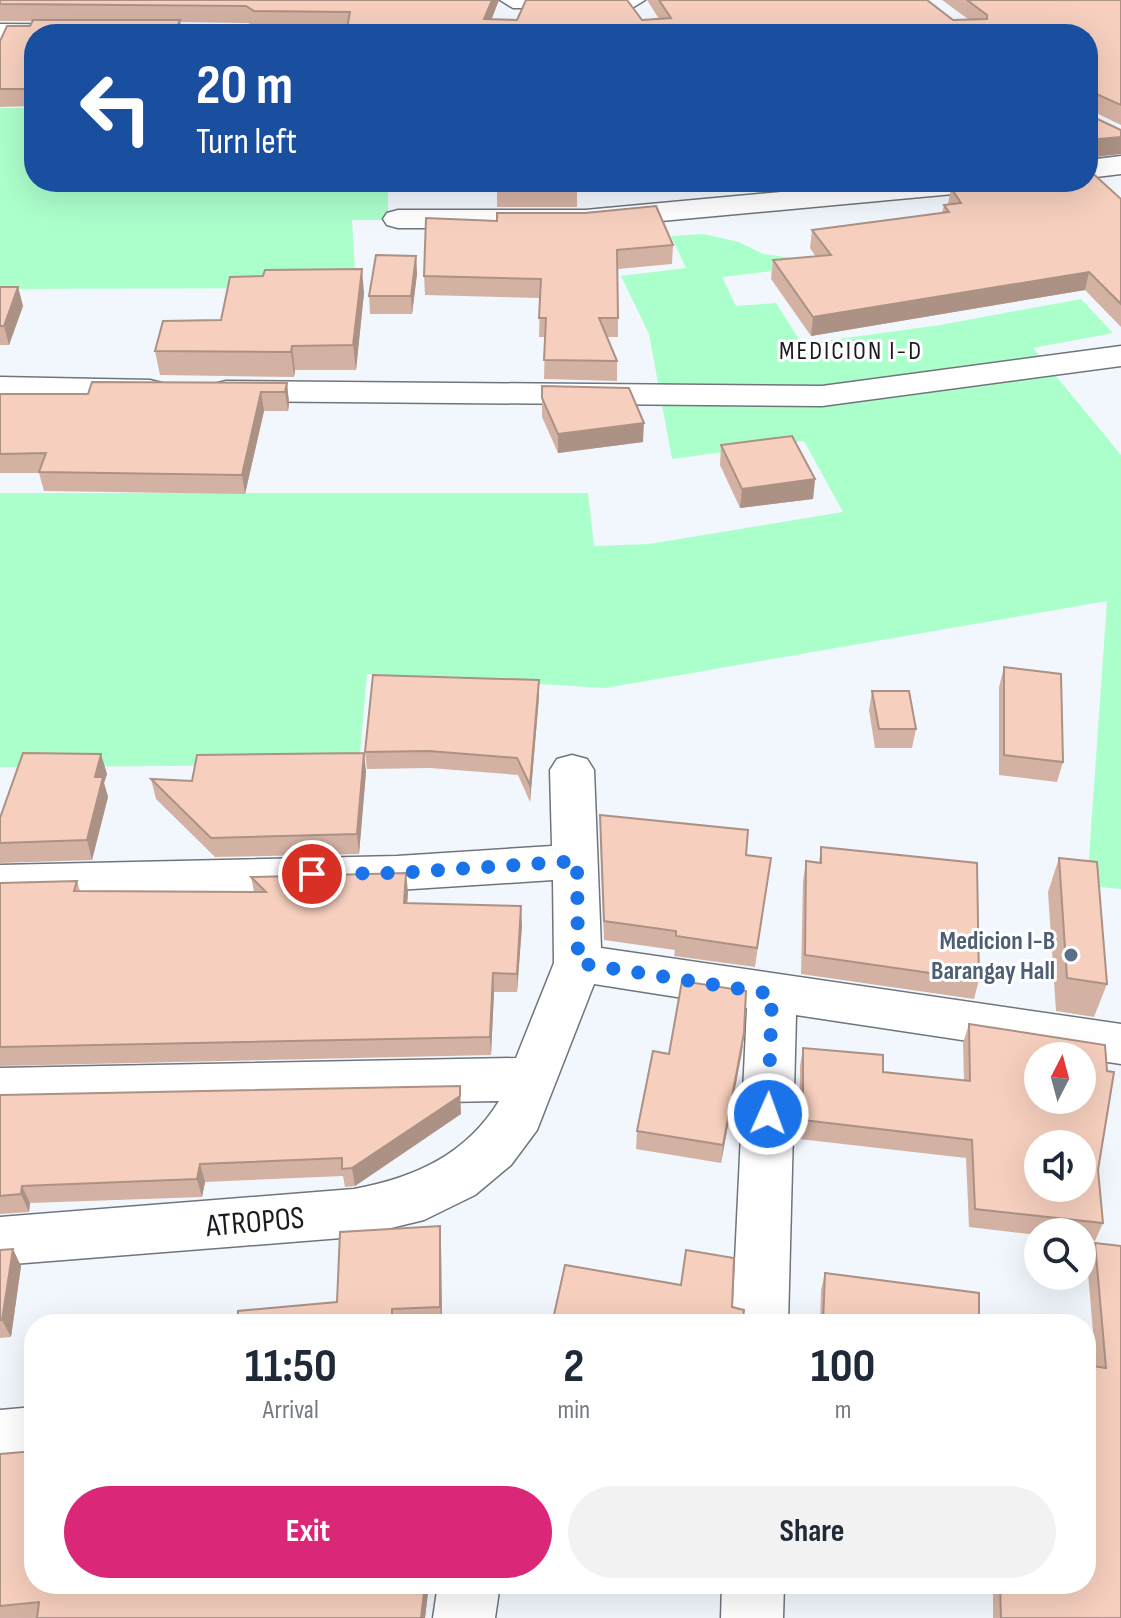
<!DOCTYPE html>
<style>
body{margin:0;font-family:"Sofia Sans Condensed",sans-serif;background:#f2f2f3;color:#1f2937;height:100vh;display:flex;flex-direction:column;font-size:30px;white-space:nowrap}
*{box-sizing:border-box;margin:0}
p{font-size:26px;color:#747a83}
.icon{flex:none;width:44px;height:44px;fill:none;stroke:currentColor;stroke-width:2;stroke-linecap:round;stroke-linejoin:round}
.map{position:relative;flex:1;overflow:hidden}
.panel{position:absolute;left:24px;top:1314px;width:1072px;height:280px;display:flex;flex-direction:column;background:#fff;border-radius:32px;box-shadow:0 8px 32px #0002}
.panel>*{flex:none}
.banner{position:absolute;left:24px;top:24px;width:1074px;height:168px;border-radius:32px;box-shadow:0 8px 32px #0002;background:#1a4fa0;color:#fff;overflow:hidden}
.needle{width:52px;rotate:6deg}
.tools{position:absolute;left:1024px;top:1042px;display:grid;gap:16px}
.tools a{display:grid;place-items:center;width:72px;height:72px;border-radius:50%;background:#fff;box-shadow:0 8px 32px #0002;font-size:40px}
.pin{position:absolute;display:grid;place-items:center;width:68px;height:68px;color:#fff;margin:-34px;border:4px solid #fff;border-radius:50%;box-shadow:0 2px 8px #0007}
.me{position:absolute;width:88px;margin:-44px;rotate:2deg;stroke-linejoin:round;filter:drop-shadow(0 0 6px #0008)}
.turn{display:flex;align-items:center;gap:28px;height:168px;padding:0 40px;font-size:36px}
.turn .icon{width:104px;height:104px;stroke-width:2.5}
.turn b{display:block;font-size:56px;line-height:68px}
.eta{display:flex;justify-content:space-evenly;align-items:center;height:136px;text-align:center}
.eta b{font-size:48px;font-weight:700;line-height:56px}
.primary-button{display:flex;gap:16px;margin-top:auto;padding:16px 40px}
.primary-button a{flex:1;height:92px;border-radius:48px;background:#db2777;color:#fff;font-size:32px;font-weight:700;line-height:92px;text-align:center}
.primary-button a+a{background:#f2f2f3;color:#1f2937}
.map>svg:first-child{display:block}
.green{fill:#abffcb}
.lines{fill:none;stroke-linecap:round;stroke-linejoin:round}
.minor-casing{stroke:#6f757c;stroke-width:3}
.minor{fill:#fff;fill-rule:evenodd}
.wall{fill:#d4b2a3}
.shaded-wall{fill:#ac9185}
.building{fill:#f6cfbe;stroke:#ac9185;stroke-width:2;fill-rule:evenodd}
.route{stroke:#1a73e8;stroke-width:14;stroke-dasharray:0 25.2}
.service-dot{fill:#5c6f8a;stroke:#fff;stroke-width:3}
.labels{text-anchor:middle;stroke-width:6;stroke-linejoin:round;paint-order:stroke}
.far-quarter-label{font-size:26px;letter-spacing:2px;fill:#191b1e;stroke:#fff}
.service-label{font-size:26px;font-weight:bold;fill:#4e5e75;stroke:#fff;text-anchor:end}
.near-street-label{font-size:32px;fill:#191b1e;stroke:#fff}
</style>
<div class="map">
<svg width="1121" height="1618" viewBox="0 0 1121 1618">
<rect width="100%" height="100%" fill="#f2f7fe"/>
<path class="green" d="M0 108H34V182H388V220H352L356 288 0 289Z
M750 182H896L756 193Z
M704 234 739 242 763 254 794 258 807 267 722 277 736 306 776 303 802 344 940 325 1081 299 1113 333 1033 348 1121 455V889L1087 886 1107 601 605 688 367 674 359 765 0 767V493H588L594 546 649 544 843 512 804 441 672 459 649 334 621 276 686 268 671 236Z"/>
<g class="lines">
<defs>
<path id="minor" d="M500 0H645L632 8H513Z
M0 24 248 26 261 34H34V40H0Z
M1121 156V174L1088 178V160Z
M890 182H1001L996 188 986 191 585 228H398L387 225 383 219 387 213 398 210H585Z
M1121 346V366L822 406 226 401 214 398 209 391 214 384 226 381 822 386Z
M0 377 150 380 162 383 167 390 162 397 150 400 0 397Z
M572 755 587 759 594 770 601 948 1121 1024V1064L796 1015 788 1324H732L747 1008 594 984 537 1130 511 1165 475 1195 424 1220 354 1237 0 1265V1217L354 1189C414 1178 466 1155 499 1101L0 1110V1068L516 1058 554 963 553 880 397 890 0 899V865L397 856 552 846 550 770 557 759Z
M34 1407V1465L0 1468V1410Z
M438 1584H500L495 1618H433Z
M722 1584H784L783 1618H721Z"/>
</defs>
<use href="#minor" class="minor-casing"/>
<use href="#minor" class="minor"/>
</g>
<path class="wall" d="M0 0H499L491 19 642 20 659 19 647 0H927L953 20 968 19 942 0H1121V125L1090 110 1088 158V34L347 29 256 27 248 23 180 22 182 34H34V106L0 107V41L30 26 33 21H0Z
M497 182 577 189V207H497Z
M972 182H1088L1121 199V327L1085 290 811 336 771 279 773 260 816 257 810 248 812 230 942 213 944 205 948 204 951 188 971 186Z
M426 218 673 245 672 264 618 269V337H607L617 361V381L544 379 545 337H539L540 298 425 295 424 276Z
M416 256 417 274 412 314H370L369 296Z
M0 287H18L23 306 9 345H0Z
M364 293 356 370H295L294 377 160 375 155 351 221 320Z
M287 383 289 403 288 411H264L245 494 44 491 39 473H0V394H88Z
M542 398 643 442 558 453 542 417Z
M721 445 815 479 813 499 740 508 720 465Z
M1004 667 1063 762 1057 782 999 775V687Z
M872 691 916 729 912 748H875L869 710Z
M539 697 530 802 518 775 430 768 367 769 365 752Z
M364 753 366 772 359 854 215 857 156 799 151 779 192 781Z
M107 774 104 783 108 797 92 860 0 863V818Z
M600 815 746 855 771 858 755 967 674 956 675 950 604 940 600 835Z
M821 847 979 980 974 999 801 974 803 881 806 861 819 862Z
M1059 858 1107 984 1094 1017 1056 1011 1048 892Z
M251 877 408 892 407 903 522 925 517 992H494L491 1055 0 1066V883L77 881 80 891 254 892Z
M969 1024 1098 1170 1103 1223 1095 1241 1082 1240V1232H1038V1235L969 1227 966 1158 799 1139 800 1066 803 1048 883 1072 964 1081 963 1043Z
M744 1033 721 1163 636 1149 637 1131 669 1054Z
M0 1095 461 1114 355 1186 345 1187 343 1176 205 1182 202 1197 30 1203 29 1212 0 1214Z
M440 1226 441 1243 442 1324H238L337 1302Z
M1095 1243 1121 1246V1618H993V1584H1086L1096 1367 1087 1261Z
M0 1250 21 1266 11 1337 0 1338Z
M825 1273 979 1324H820L821 1290Z
M0 1454 34 1584H429L425 1618H0Z"/>
<path class="shaded-wall" d="M492 0H499L486 34 484 19Z
M180 20 182 34H174Z
M1121 137V154L1088 158V140Z
M416 256 417 274 412 314 411 296Z
M362 269 364 293 356 370 353 345Z
M1089 272 1085 290 811 336 813 317Z
M18 287 23 306 9 345 4 326Z
M292 346 295 370 294 377 291 352Z
M287 383 289 403 288 411 285 392Z
M261 392 264 411 245 494 242 475Z
M644 423 643 442 558 453V434Z
M815 479 813 499 740 508 742 489Z
M539 680V697L530 802V785Z
M364 753 366 772 359 854 357 834Z
M101 754 107 774 104 783 108 797 92 860 87 840 95 777Z
M406 873 408 892 406 922 404 903Z
M521 906 522 925 517 992V974Z
M493 973 494 992 491 1055 490 1037Z
M744 1033 742 1052 721 1163 723 1145Z
M460 1086 461 1114 355 1186 352 1168Z
M200 1164 205 1182 202 1197 197 1179Z
M22 1186 30 1203 29 1212 21 1194Z
M440 1226 441 1243 442 1324 440 1307Z
M13 1249 21 1266 11 1337 2 1320Z
M425 1584H429L425 1618H421Z"/>
<path class="building" d="M0 0H492L484 19 517 20 526 0H627L642 20 671 18 659 0H927L953 20 987 19V15L967 0H1121V105L1090 91 1091 116 1121 130V137L1088 140V34H346L350 12 254 11 246 6 0 4Z
M33 20H180L174 34H34V89H0V41L7 26H30Z
M1088 169 1121 199V304L1089 272 813 317 773 260 831 255 812 230 949 212 944 205 961 203 951 188 979 186 976 182H1088Z
M497 182H576L577 189H497Z
M656 206 673 245 617 250 618 318H599L617 361 544 360 546 318H539L541 279 424 276 426 218 497 221V213H585Z
M376 255 416 256 411 296H369Z
M362 269 353 345 292 346 291 352 155 351 163 321 221 320 230 277 263 276 265 270Z
M0 287H18L4 326H0Z
M92 382 287 383 285 392H261L242 475 39 472 46 453 0 454V394H88Z
M542 386 629 388 644 423 558 434 542 398Z
M792 436 815 479 742 489 721 445Z
M1004 667 1061 674 1063 762 1004 755Z
M373 675 539 680 530 785 517 758 429 751 365 752Z
M872 691H909L916 729H879Z
M23 753 101 754 95 777H103L87 840 0 843V818Z
M364 753 357 834 211 838 151 779 192 781 197 755Z
M600 815 748 830 746 855 771 858 757 948 676 936V931L604 921Z
M821 847 977 863 979 980 805 955 806 861 821 863Z
M1059 858 1097 862 1107 984 1067 978Z
M406 873 404 903 521 906 517 974 493 973 490 1037 0 1047V883L77 881 74 891 266 892 251 877Z
M682 981 746 991 744 1033 723 1145 637 1131 653 1051 669 1054Z
M969 1024 1105 1045 1107 1071 1114 1072 1098 1170 1103 1223 975 1209 972 1140 803 1120V1048L883 1055V1072L970 1081ZM1038 1056H1082V1100H1038ZM1038 1144H1082V1188H1038Z
M460 1086V1096L352 1168 342 1169V1158L200 1164 197 1179 22 1186 21 1194 0 1196V1095Z
M440 1226V1307L392 1309V1324H238V1311L337 1302 340 1232Z
M1095 1243 1121 1246V1618H1001L1000 1584H1086V1365L1106 1368Z
M13 1249 2 1320H0V1250Z
M686 1250 734 1258 732 1307 744 1310 742 1324H552L565 1265 681 1285Z
M825 1273 979 1293V1324H823Z
M34 1451V1584H425L421 1618H37L39 1602 0 1606V1454Z"/>
<g class="lines">
<path class="route" d="M312 874 397 873 577 861 578 963 772 994 768 1114"/>
</g>
<circle class="service-dot" cx="1071" cy="955" r="8"/>
<g class="labels">
<g class="far-quarter-label">
<text x="851" y="359">MEDICION I-D</text>
</g>
<g class="service-label">
<text x="1055" y="949">Medicion I-B<tspan x="1055" dy="30">Barangay Hall</tspan></text>
</g>
<g class="near-street-label">
<text transform="translate(255 1221) rotate(-5)" y="11">ATROPOS</text>
</g>
</g>
</svg>
<div class="tools">
<a><svg class="needle" viewBox="-14 -14 28 28"><path d="M0-13l5 13h-10z" fill="#e53935"/><path d="M0 13l5-13h-10z" fill="#747a83"/></svg></a>
<a><svg class="icon" aria-label="sound" viewBox="0 0 24 24"><path d="M4 9h4l5-4v14l-5-4H4zM17 9q2 3 0 6"/></svg></a>
<a><svg class="icon" aria-label="search" viewBox="0 0 24 24"><circle cx="10" cy="10" r="6"/><path d="M15 15l6 6"/></svg></a>
</div>
<div class="pin" style="left:312px;top:874px;background:#d93025"><svg class="icon" aria-label="arrive" viewBox="0 0 24 24"><path d="M6 21V4h12l-3 4 3 4H6"/></svg></div>
<svg class="me" style="left:768px;top:1114px" viewBox="-20 -20 40 40"><circle r="17" fill="#1a73e8" stroke="#fff" stroke-width="3"/><path d="M0-11L8 9 0 5-8 9z" fill="#fff"/></svg>
<div class="banner">
<div class="turn"><svg class="icon" aria-label="left" viewBox="0 0 24 24"><path d="M17 20v-9H6M10 6l-5 5 5 5"/></svg><div><b>20 m</b>Turn left</div></div>
</div>
<section class="panel">
<div class="eta">
<div><b>11:50</b><p>Arrival</p></div>
<div><b>2</b><p>min</p></div>
<div><b>100</b><p>m</p></div>
</div>
<div class="primary-button"><a>Exit</a><a>Share</a></div>
</section>
</div>
